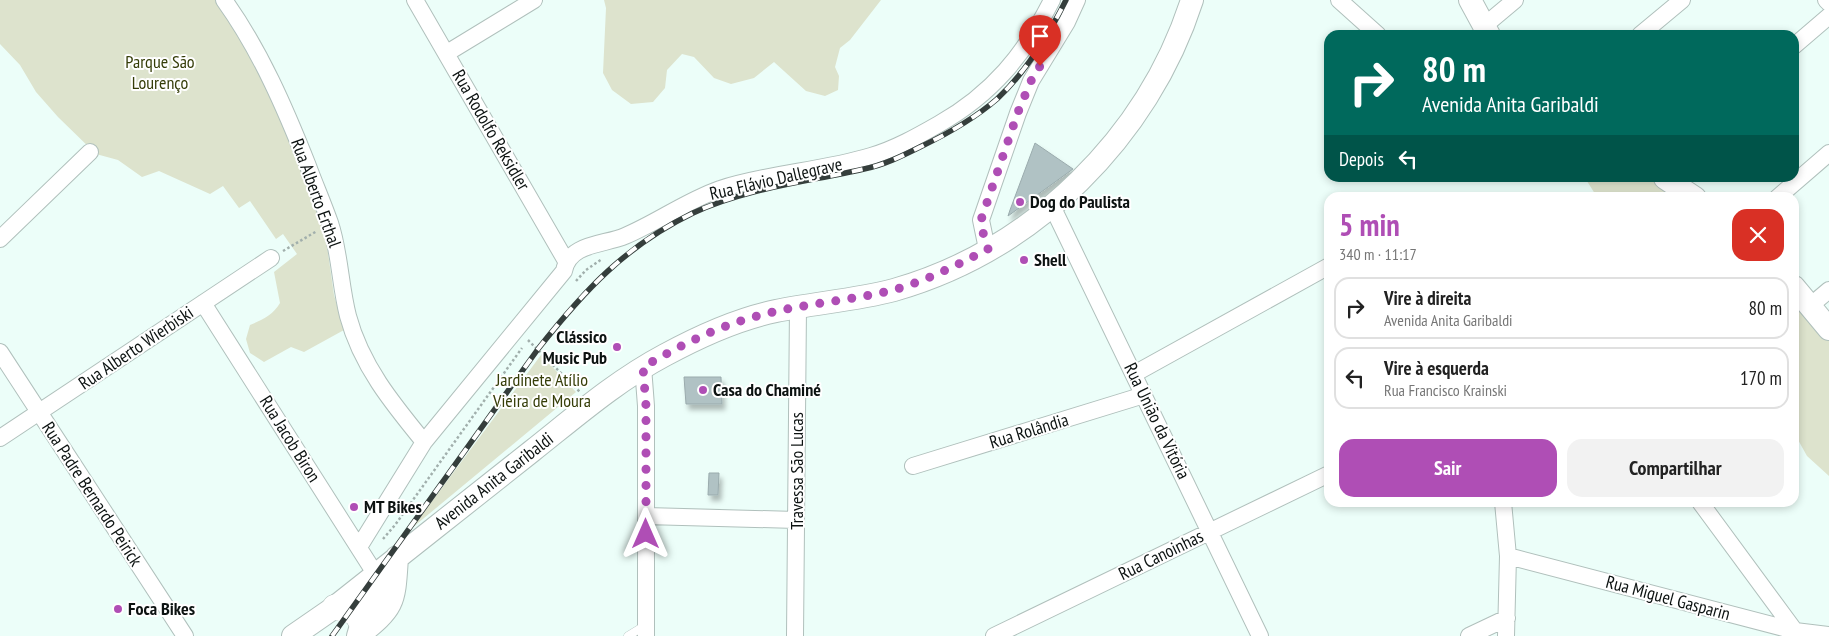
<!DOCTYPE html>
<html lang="pt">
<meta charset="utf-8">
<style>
body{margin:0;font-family:"PT Sans Narrow",sans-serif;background:#f2f2f2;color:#222;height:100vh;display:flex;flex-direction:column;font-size:19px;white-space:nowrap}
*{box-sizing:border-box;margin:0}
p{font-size:16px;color:#767676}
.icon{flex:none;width:28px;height:28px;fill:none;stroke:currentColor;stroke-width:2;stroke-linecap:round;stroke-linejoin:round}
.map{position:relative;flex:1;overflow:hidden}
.side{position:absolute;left:1324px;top:192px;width:475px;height:315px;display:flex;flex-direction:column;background:#fff;border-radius:15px;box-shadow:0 2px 8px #0003}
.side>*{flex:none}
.hud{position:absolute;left:1324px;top:30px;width:475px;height:152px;border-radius:15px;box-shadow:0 2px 8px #0003;background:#00695c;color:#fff;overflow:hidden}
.pin{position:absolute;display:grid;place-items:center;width:42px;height:42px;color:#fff;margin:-51px -21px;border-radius:50% 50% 50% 0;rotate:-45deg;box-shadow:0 0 5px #0007}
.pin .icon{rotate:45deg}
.me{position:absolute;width:55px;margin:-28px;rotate:0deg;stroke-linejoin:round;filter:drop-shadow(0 0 4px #0008)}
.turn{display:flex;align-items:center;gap:18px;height:105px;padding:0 15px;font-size:22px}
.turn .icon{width:65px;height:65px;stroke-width:2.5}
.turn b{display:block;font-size:35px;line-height:42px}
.then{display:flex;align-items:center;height:48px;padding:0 15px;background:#0003;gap:10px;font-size:19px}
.round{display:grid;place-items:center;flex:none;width:52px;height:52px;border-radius:15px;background:#f2f2f2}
.headline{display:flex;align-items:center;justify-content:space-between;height:85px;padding:0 15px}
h1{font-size:30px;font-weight:600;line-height:38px;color:#af4eb5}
.button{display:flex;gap:10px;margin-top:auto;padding:10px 15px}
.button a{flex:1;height:58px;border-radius:15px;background:#af4eb5;color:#fff;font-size:20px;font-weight:600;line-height:58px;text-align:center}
.button a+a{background:#f2f2f2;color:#222}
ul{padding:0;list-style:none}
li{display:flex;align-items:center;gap:15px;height:62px;margin:0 10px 8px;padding:0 5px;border:2px solid #e0e0e0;border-radius:15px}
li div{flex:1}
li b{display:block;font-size:19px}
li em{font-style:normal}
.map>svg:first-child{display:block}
.green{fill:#dde3cd}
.building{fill:#b0c2c4;stroke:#9aabad;filter:url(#shadow)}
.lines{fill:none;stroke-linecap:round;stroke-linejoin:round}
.service-casing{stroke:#b0c0bc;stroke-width:9}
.minor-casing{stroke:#b0c0bc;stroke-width:18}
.secondary-casing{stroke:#b0c0bc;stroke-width:24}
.primary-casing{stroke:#b0c0bc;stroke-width:26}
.path{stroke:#a1afac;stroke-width:2.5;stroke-dasharray:2.5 2.5;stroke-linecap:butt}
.service{stroke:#fff;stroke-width:8}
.minor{stroke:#fff;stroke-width:16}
.secondary{stroke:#fff;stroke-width:22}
.primary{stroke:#fff;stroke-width:25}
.rail-casing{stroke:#353e3c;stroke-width:5.5}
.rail{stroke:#fff;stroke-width:4;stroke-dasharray:11;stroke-linecap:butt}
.route{stroke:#af4eb5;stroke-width:9;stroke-dasharray:0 16.2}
.poi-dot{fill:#af4eb5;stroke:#fff;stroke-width:2}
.labels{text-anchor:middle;stroke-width:4;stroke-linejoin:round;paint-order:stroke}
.park-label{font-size:18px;fill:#353d08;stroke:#fff}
.street-label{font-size:18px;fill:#0c1211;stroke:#fff}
.poi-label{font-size:18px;font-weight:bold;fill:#0c1211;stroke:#fff;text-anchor:start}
</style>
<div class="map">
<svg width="1829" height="636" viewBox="0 0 1829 636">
<defs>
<filter id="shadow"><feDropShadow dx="3" dy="5.5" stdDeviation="2.5" flood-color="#0004"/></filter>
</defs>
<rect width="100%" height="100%" fill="#ecfef9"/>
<path class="green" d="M0 0H216L228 15 266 74 323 211 319 218 327 246 334 295 344 330 304 352 291 347 264 362 250 353 246 339 250 325C262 320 273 315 280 303L274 272 297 254 283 234 276 239 250 201 239 208 223 186 210 194 159 171 142 177 118 160 96 154 58 117 36 92 20 65 0 44Z
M604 0H881L850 40 840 48 835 67 839 76 838 90 825 96 806 91 774 62 754 78 731 84 714 78 694 57 682 54 667 70 665 88 653 102 631 104 612 90 603 73 606 8Z
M1585 178H1649L1679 197H1597Z
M1794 299 1829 340V476L1807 456 1797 438 1795 418 1799 389 1794 372Z
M541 355 576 392 412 528Z"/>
<path class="building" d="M1035 143 1073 169 1008 216 1010 210Z
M684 377H721L722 404H686Z
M709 473H719L718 495H708Z"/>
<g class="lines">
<defs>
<path id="service" d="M628 636 646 625"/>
<path id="minor" d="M224 0C260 50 285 108 308 166 315 185 323 203 330 223 340 253 340 285 348 316 361 365 392 403 424 442
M415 0 566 261
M1339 0 1378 35
M1826 0 1829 3
M1484 26 1515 0
M1640 35 1682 0
M1794 46 1829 16
M447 53 534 0
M1777 198 1829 153
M1052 206 1260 636
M0 239 90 152
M987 249 981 220 1018 113 1031 81 1067 22 1077 0
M203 303 376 575
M1810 306 1829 290
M0 352 185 636
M643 367 646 406V636
M1134 374 1329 266
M0 438 271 258
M913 466 1144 395
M1503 502 1508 556 1506 636
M1700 502 1795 631 1794 634
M646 516 796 520
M359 547 424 442 564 271C569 243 604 245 625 236 658 222 686 201 720 189 769 173 822 171 871 156 895 149 918 136 939 124 992 94 1025 54 1052 0
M1508 556 1795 631 1829 635
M795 636 798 307
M994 636 1329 474
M1469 636 1507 618"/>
<path id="secondary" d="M1470 0 1489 35
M1665 178 1695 198
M1794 287 1829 329
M293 636 335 607C401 555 466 503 532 451 575 417 616 381 665 355 700 336 737 319 776 311 815 303 856 300 894 290 1034 250 1148 137 1192 0
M358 636C395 606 394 604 397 557
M358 636 376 575"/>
<path id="primary" d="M335 607 355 612 362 623"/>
</defs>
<use href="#service" class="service-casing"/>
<use href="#minor" class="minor-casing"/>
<use href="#secondary" class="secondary-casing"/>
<use href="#primary" class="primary-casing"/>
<path class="path" d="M283 251 317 231
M576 281 586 270 602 259
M528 340 580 392
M383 539 395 525 522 348"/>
<use href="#service" class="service"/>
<use href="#minor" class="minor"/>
<use href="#secondary" class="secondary"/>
<use href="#primary" class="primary"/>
<defs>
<path id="rail" d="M332 636 538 349C584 291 625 246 693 213 746 188 807 182 864 169 884 165 902 156 920 147 947 134 974 119 997 99 1025 73 1049 34 1066 0"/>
</defs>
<use href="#rail" class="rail-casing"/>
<use href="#rail" class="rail"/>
</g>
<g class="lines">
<path class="route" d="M646 534V406L643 367C676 348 710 330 747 319 794 304 845 302 893 290 926 281 957 265 988 249L981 226V220L1018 112 1031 81 1040 66"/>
</g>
<g class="poi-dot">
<circle cx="1020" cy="202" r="5"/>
<circle cx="1024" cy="260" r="5"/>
<circle cx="617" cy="347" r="5"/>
<circle cx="703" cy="390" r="5"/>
<circle cx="354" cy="507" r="5"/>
<circle cx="118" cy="609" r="5"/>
</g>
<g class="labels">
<g class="park-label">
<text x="160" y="68">Parque São<tspan x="160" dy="21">Lourenço</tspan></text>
<text x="542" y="386">Jardinete Atílio<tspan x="542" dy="21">Vieira de Moura</tspan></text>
</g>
<g class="street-label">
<text transform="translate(491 130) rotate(60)" y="6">Rua Rodolfo Reksidler</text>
<text transform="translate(776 179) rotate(-13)" y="6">Rua Flávio Dallegrave</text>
<text transform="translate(316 193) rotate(70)" y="6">Rua Alberto Erthal</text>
<text transform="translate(136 348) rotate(-34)" y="6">Rua Alberto Wierbiski</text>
<text transform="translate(1157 421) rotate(64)" y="6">Rua União da Vitória</text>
<text transform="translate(1029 431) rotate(-17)" y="6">Rua Rolândia</text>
<text transform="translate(290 439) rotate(58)" y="6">Rua Jacob Biron</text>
<text transform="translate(797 471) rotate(-90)" y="6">Travessa São Lucas</text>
<text transform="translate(494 481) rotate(-38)" y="6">Avenida Anita Garibaldi</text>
<text transform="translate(92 494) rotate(57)" y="6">Rua Padre Bernardo Peirick</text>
<text transform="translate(1161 555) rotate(-26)" y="6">Rua Canoinhas</text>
<text transform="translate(1668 598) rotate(15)" y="6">Rua Miguel Gasparin</text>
</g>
<g class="poi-label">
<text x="1030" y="208">Dog do Paulista</text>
<text x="1034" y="266">Shell</text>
<text x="607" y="343" text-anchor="end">Clássico<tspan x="607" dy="21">Music Pub</tspan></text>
<text x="713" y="396">Casa do Chaminé</text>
<text x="364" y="513">MT Bikes</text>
<text x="128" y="615">Foca Bikes</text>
</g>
</g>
</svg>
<div class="pin" style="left:1040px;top:66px;background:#d93025"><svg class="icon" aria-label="arrive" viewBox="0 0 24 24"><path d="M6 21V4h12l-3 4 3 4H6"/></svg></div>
<svg class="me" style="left:646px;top:534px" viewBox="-20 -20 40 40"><path d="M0-17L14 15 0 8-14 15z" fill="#af4eb5" stroke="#fff" stroke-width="4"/></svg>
<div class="hud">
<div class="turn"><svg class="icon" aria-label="right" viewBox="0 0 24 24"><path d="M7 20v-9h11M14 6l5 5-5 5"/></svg><div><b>80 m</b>Avenida Anita Garibaldi</div></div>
<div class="then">Depois<svg class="icon" aria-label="left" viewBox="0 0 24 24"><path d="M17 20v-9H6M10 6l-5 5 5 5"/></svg></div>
</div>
<section class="side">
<div class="headline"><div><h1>5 min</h1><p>340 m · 11:17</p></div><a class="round" style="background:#d93025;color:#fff"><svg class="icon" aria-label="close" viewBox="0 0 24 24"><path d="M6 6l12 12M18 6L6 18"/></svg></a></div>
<ul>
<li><svg class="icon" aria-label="right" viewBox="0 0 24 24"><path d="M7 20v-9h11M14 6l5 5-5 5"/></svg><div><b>Vire à direita</b><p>Avenida Anita Garibaldi</p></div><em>80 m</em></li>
<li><svg class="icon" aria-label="left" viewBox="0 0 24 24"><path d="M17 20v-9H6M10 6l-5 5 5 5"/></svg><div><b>Vire à esquerda</b><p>Rua Francisco Krainski</p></div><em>170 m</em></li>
</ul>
<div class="button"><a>Sair</a><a>Compartilhar</a></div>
</section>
</div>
